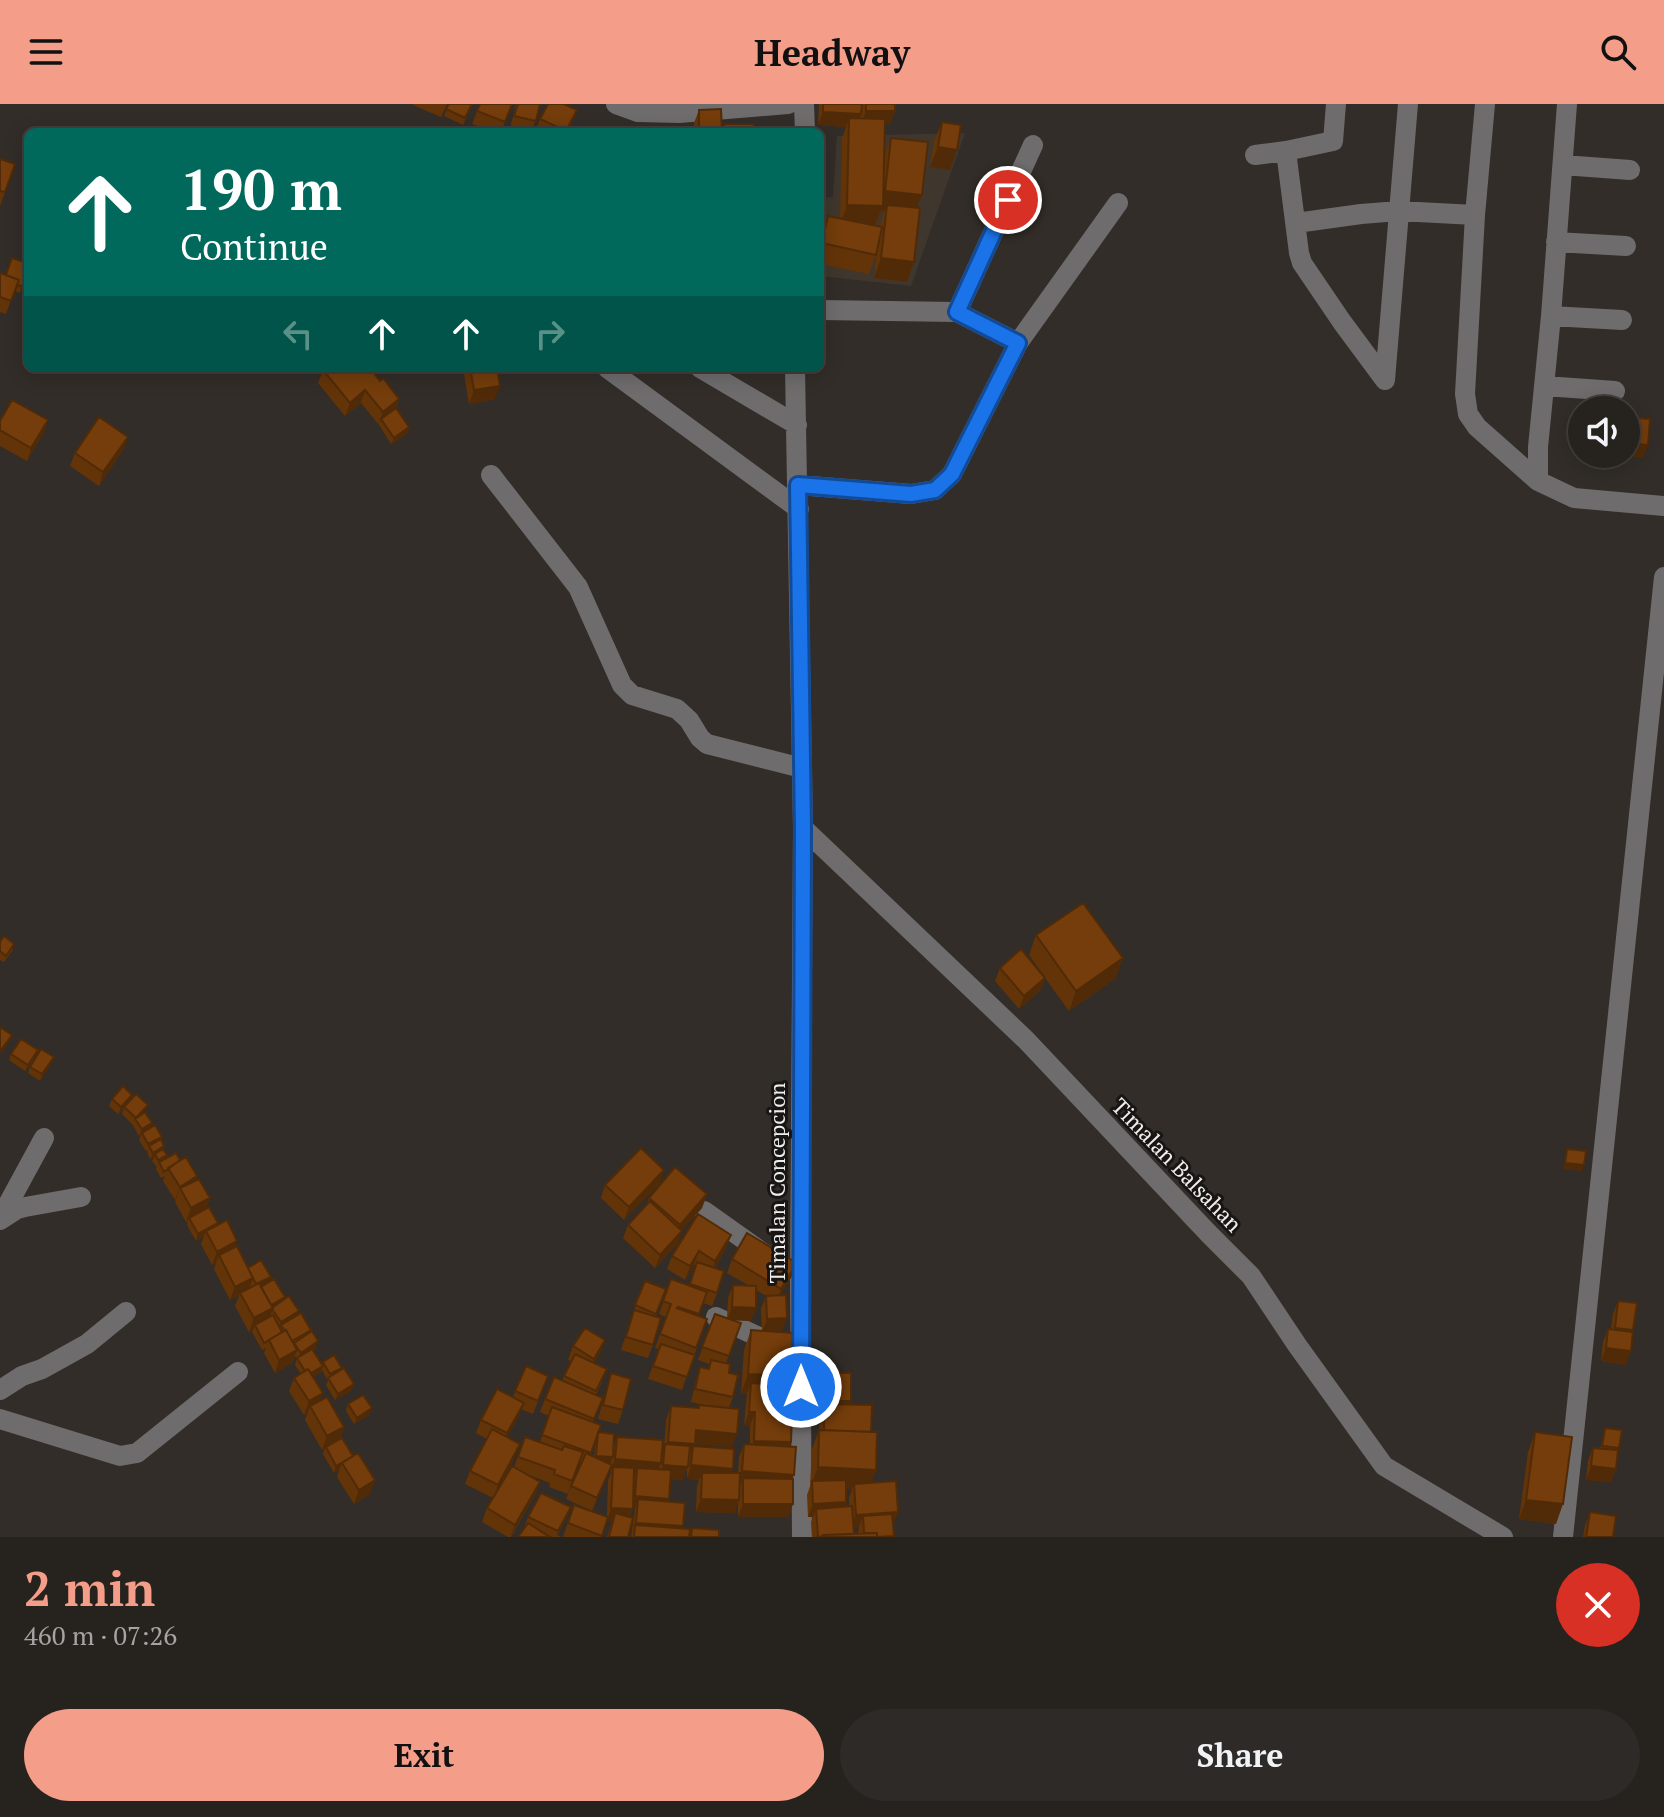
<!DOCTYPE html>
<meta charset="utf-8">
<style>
body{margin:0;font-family:"PT Serif",serif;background:#2e2a27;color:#f1f3f6;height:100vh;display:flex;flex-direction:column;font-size:30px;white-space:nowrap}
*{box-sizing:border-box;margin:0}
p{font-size:26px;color:#a4a4a4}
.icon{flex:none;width:44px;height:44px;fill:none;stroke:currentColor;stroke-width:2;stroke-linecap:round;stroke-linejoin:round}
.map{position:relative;height:1433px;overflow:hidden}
.details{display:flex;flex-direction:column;background:#26221e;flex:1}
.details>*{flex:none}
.banner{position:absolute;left:24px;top:24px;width:800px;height:244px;border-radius:12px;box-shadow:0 4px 20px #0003,0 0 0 2px #423f3c;background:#00695c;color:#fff;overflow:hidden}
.tools{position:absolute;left:1568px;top:292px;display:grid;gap:16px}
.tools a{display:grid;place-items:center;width:72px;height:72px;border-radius:50%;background:#26221e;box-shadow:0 4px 20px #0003,0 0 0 2px #423f3c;font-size:40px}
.pin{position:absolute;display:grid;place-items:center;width:68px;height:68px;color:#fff;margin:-34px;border:4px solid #fff;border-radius:50%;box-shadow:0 2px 8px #0007}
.me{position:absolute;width:88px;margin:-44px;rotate:0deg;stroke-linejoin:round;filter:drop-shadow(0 0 6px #0008)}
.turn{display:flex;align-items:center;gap:28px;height:168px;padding:0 24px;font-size:36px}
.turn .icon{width:104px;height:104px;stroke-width:2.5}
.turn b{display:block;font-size:56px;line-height:68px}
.lanes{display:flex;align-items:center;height:76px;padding:0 24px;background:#0003;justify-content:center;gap:40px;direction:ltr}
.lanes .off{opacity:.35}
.round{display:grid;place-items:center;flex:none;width:84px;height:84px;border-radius:42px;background:#2e2a27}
.headline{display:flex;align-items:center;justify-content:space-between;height:136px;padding:0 24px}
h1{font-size:48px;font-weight:700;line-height:60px;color:#f49e8a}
.action{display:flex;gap:16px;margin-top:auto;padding:16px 24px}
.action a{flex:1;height:92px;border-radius:48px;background:#f49e8a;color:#111;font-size:32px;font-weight:700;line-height:92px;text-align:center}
.action a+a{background:#2e2a27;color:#f1f3f6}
header{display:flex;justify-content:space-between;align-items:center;height:104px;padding:0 24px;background:#f49e8a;color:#111;font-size:36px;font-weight:700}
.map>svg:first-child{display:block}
.built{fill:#3f372d}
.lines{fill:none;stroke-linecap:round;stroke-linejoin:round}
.street{stroke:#6f6c6e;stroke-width:20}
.wall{fill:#643409;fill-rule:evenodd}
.shaded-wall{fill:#512b08}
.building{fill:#743d0b;stroke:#512b08;stroke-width:2}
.route-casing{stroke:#114b97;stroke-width:20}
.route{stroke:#1a73e8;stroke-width:14}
.labels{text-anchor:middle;stroke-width:6;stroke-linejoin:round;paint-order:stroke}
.street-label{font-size:22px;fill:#f0edea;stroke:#181614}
</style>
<header><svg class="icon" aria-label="menu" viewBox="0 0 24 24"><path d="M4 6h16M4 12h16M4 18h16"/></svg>Headway<svg class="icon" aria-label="search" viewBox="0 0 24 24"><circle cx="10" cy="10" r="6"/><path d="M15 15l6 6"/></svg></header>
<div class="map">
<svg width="1664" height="1433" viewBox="0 0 1664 1433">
<rect width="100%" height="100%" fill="#322d28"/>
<path class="built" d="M965 29 911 182 820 172V94L833 93 837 32Z"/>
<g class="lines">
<path class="street" d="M616 0 638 8 679 9 788 0
M804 0 805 28
M1485 0 1475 111 1465 290 1468 310 1477 323 1538 377 1574 394 1664 402
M1286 47 1299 149 1302 159 1342 218 1385 276
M1255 51 1286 47 1333 37 1336 0
M1563 61 1630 66
M1296 119 1361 110 1399 107 1475 111
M1556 138 1626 142
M820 206 957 208 1018 239
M957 208 1033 41
M1551 212 1622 216
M607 264 799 405
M700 264 797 321
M795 264 803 724 800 1176 802 1433
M1385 276 1408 0
M1545 282 1615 287
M491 371 578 483 622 581 632 591 677 605 689 616 700 634 707 640 802 664
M1538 377V343L1551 212 1567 0
M798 381 911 390 935 386 952 370 1018 239 1118 99
M803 724 1026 936 1208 1129 1251 1172 1297 1241 1384 1362 1503 1433
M704 1107 766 1151
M0 1115 44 1034
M0 1116 17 1105 25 1103 81 1093
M716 1213 774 1240
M0 1286 22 1272 42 1265 87 1240 126 1208
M0 1315 120 1352 137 1349 238 1268
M1563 1433 1664 473"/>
</g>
<path class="wall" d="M414 0H447L441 13 413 1Z
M449 0H473L463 21 444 12Z
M480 0H512L501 28H492L472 20Z
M516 0H540L532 28H522L510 25Z
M819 0H895V7L890 20H884V53L891 34 922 91 917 104 914 158 907 178 874 174 877 148 869 170 820 160V135L828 112 840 114 842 34 846 23 818 21ZM881 107 884 108 880 122 876 121Z
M577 6 568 28H535L540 15Z
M699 6 722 26 724 20 754 28H694V19Z
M942 18 950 66 930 63 934 37Z
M0 55 15 60 0 102Z
M0 169 22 182 20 189 14 187 6 210 0 208Z
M463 264H497L495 295 469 300Z
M323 266 380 277 399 295 396 304 409 323 407 330 391 340 379 321 361 299 345 312 318 279Z
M48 316 43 330 27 357 0 342V317Z
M128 333 123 346 99 382 70 362 75 349Z
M1036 831 1116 874 1069 907 1045 874 1040 887 1019 905 995 877 1000 864 1045 873 1029 851Z
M0 838 14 840 12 847 4 858 0 856Z
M38 946 36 953 25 967 9 956 11 950Z
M51 960 40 977 28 969 30 963Z
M112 995 130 997 145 1009 152 1019 150 1024 162 1033 161 1035 164 1042 163 1045 166 1054 180 1056 197 1072 196 1076 206 1104 218 1119V1121L235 1143 248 1164 271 1173 269 1178 285 1193 284 1196 297 1212 311 1226 310 1228 316 1244 313 1246 322 1261 323 1258 342 1264 340 1267 354 1280 351 1287 335 1296 326 1281 328 1277 322 1266 320 1269 313 1273 320 1297 344 1323 340 1335 370 1390 354 1400 337 1373 339 1366 334 1369 323 1350 325 1344 322 1346 305 1316 308 1308 304 1311 289 1287 294 1274 301 1270 295 1261 297 1254 295 1252 292 1259 275 1269 264 1249 266 1244 262 1246 252 1228 253 1226 249 1228 235 1202 239 1192 230 1196 214 1165 216 1159 212 1161 201 1140 204 1132 196 1137 187 1121 188 1117 186 1118 175 1098 176 1095 175 1096 163 1077 165 1072 161 1074 156 1065 157 1063 152 1057 154 1054 150 1055 147 1048 148 1046 146 1047 139 1036 141 1031 139 1032 133 1021 122 1010 124 1004 118 1010 109 1002Z
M660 1079 624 1116 601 1094 605 1081Z
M707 1090 702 1104 682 1126 678 1140 655 1164 623 1134 628 1121 646 1102 649 1094Z
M731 1131 726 1144 715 1164 717 1189 712 1202 703 1199 699 1212 707 1215 682 1286 648 1275 659 1245 655 1244 666 1213 659 1210 671 1175 689 1182 695 1161H694L685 1176 667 1165 672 1152Z
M732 1155 792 1172 780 1191 782 1227 771 1228 790 1272 782 1292 781 1310 791 1338 789 1343 793 1400 788 1413H738V1398L734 1409 696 1408 697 1382 699 1376 687 1375V1364L683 1376 671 1375 668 1398 682 1425 689 1431 692 1424 719 1433H631L635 1406H632L630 1413 628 1433H607L612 1417H607L601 1433H563L574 1401 607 1412 608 1376 611 1369 610 1366 592 1407 566 1395 581 1360 579 1359 568 1390 549 1383 550 1379 529 1371 540 1378 535 1391 511 1433H508L482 1418 487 1404 493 1394 465 1380 470 1367 487 1335 476 1329 481 1316 513 1293 526 1262 548 1272 533 1310 521 1305 507 1333 515 1353 497 1388 514 1363 525 1333 540 1338 549 1312 540 1308 545 1295 562 1277 571 1257 568 1256 573 1242 605 1236 600 1249 594 1259 602 1278 596 1291 593 1318 598 1328 614 1342 617 1333 662 1349 664 1344 666 1316 671 1302 698 1304 708 1302 691 1298 696 1276 700 1263 708 1265 709 1260 698 1256 715 1210 727 1214 728 1194 733 1181H748L727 1169ZM756 1186 766 1192 761 1205 762 1227 751 1226 744 1246 741 1289 747 1290 744 1321 750 1322V1340H744L739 1353 738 1369H731L733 1365 695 1342V1340L732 1343 729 1304 733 1293 726 1259 741 1219 733 1216 751 1217 756 1204ZM596 1335 594 1353 590 1351Z
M645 1177 666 1185 656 1212 653 1241 648 1254 621 1246 631 1215Z
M1618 1197 1633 1226 1626 1261 1601 1257 1603 1238 1608 1225H1611L1613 1210Z
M611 1269 623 1306 618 1320 598 1315Z
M813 1269 851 1297 850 1300 871 1328 876 1366 871 1379 898 1408 893 1421V1433H812L811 1418 813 1413H808L807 1391 810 1382 812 1345 819 1326 820 1310H808V1282ZM846 1384 852 1385 849 1394V1402L845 1403 846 1398ZM859 1423 858 1429 854 1430 853 1424Z
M348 1300 369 1311 354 1320 346 1307Z
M1605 1324 1619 1344 1617 1350 1616 1365 1611 1378 1586 1376 1588 1357 1593 1344 1600 1345Z
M1535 1328 1556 1420 1519 1415 1528 1348Z
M571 1403 558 1431 561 1433H518L524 1424 528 1413Z
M1590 1408 1613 1433H1583L1585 1422Z"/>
<path class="shaded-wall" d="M866 7H895L890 20H861Z
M823 8 861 10 856 23 849 14 846 23 818 21Z
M938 43 957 46 950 66 930 63Z
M885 87 922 91 914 111 887 101 884 108 881 107 875 121H840L847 101 879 102Z
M881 154 914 158 907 178 874 174Z
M500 282 495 295 469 300 474 286Z
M365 286 361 299 345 312 350 299Z
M399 295 394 308 381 315 378 321 383 308Z
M48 316 43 330 27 357 31 344Z
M409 323 407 330 391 340 394 334Z
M128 333 123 346 99 382 103 368Z
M1626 339 1648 341 1643 354 1619 352 1620 350H1626Z
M1123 854 1116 874 1069 907 1076 887Z
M1045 874 1040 887 1019 905 1024 892Z
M12 931 9 938 0 951 1 946Z
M38 946 36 953 25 967 28 961Z
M54 953 51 960 40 977 42 970Z
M132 991 130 997 118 1010 121 1003Z
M152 1019 149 1026 139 1032 142 1025Z
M164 1042 162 1049 155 1050 154 1054 150 1055 153 1049Z
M1565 1059 1584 1061 1582 1067 1563 1065Z
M664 1066 660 1079 624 1116 629 1103Z
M197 1072 192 1085 180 1084 176 1095 175 1096 180 1083Z
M707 1090 702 1104 675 1134 680 1121Z
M210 1094 205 1108 189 1114 186 1118 191 1104Z
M218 1119 216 1126 206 1127 204 1132 196 1137 198 1130Z
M682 1127 678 1140 655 1164 660 1151Z
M731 1131 726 1144 711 1170 715 1157Z
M237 1137 233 1151H219L216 1159 212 1161 217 1148Z
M699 1147 694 1161 685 1176 690 1162Z
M797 1159 792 1172 776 1198 781 1185Z
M271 1173 269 1180 254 1188 256 1181Z
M253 1174 248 1188 240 1189 239 1192 230 1196 235 1183Z
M285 1193 283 1199 273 1205 268 1217 255 1221 253 1226 249 1228 254 1214 270 1202Z
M732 1203 756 1204 751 1217 727 1216Z
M299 1207 296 1214 281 1221 279 1225 281 1218Z
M787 1214 782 1227 762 1228 767 1215Z
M605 1236 600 1249 589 1268 594 1255Z
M318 1237 316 1244 298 1256 301 1249Z
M1606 1244 1631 1247 1626 1261 1601 1257Z
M297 1246 292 1259 275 1269 279 1256Z
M323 1262 320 1269 305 1278 308 1271Z
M748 1270 790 1272 783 1292 750 1290 751 1279 747 1290 741 1289Z
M354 1280 351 1287 335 1296 338 1290Z
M323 1289 318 1302H310L308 1308 304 1311 309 1297Z
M813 1297H851L847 1310 824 1300 820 1310H808Z
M524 1299 519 1312 502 1343 507 1329Z
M372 1304 369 1311 354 1320 357 1314Z
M749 1308H755L750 1322 744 1321Z
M344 1323 339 1336 322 1346 327 1332Z
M696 1326 737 1330 732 1343 695 1340 693 1347V1342L689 1353 665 1348 668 1338Z
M754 1337 791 1338 786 1352 750 1351Z
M520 1340 515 1353 493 1395 498 1381Z
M596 1352 613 1353 610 1360 594 1359Z
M615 1355 661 1359 656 1372 637 1364 635 1371 613 1369V1363L610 1369Z
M342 1360 339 1366 334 1369 336 1362Z
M612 1361 607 1374 592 1407 597 1394Z
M663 1361 688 1363 683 1376 659 1374Z
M691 1361 733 1365 728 1378 702 1369 699 1376 687 1375Z
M1591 1362 1616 1365 1611 1378 1586 1376Z
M818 1363 876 1366 869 1385 854 1380 852 1385 812 1383V1378Z
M742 1367 794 1371 789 1384 743 1374 741 1381H737Z
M375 1376 370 1390 354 1400 359 1386Z
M540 1378 535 1391 510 1433 515 1421Z
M635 1392 669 1395 664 1408 638 1395 635 1406H632L628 1418 615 1409 612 1417H607L611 1404 631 1405Z
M701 1395 739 1396 734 1409 696 1408Z
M1526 1396 1563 1400 1556 1420 1519 1415Z
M846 1398 842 1412 816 1405 813 1413H808L813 1400Z
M743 1400H793L788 1413H738Z
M571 1403 566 1416 556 1433 558 1427Z
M898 1408 893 1421 864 1423 863 1412 859 1423 851 1424 856 1411Z
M636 1419 683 1422 679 1433 635 1423Z"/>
<path class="building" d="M449 0H472L465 14 446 5Z
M480 0H512L505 18 477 7Z
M518 0H540L536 17 514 12Z
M548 0H564L577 6 566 27 540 15Z
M823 0H862L861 10 823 8Z
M866 0H895V7H866Z
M721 5 722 27 699 28V6Z
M849 14 885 15 883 102 847 101Z
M942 18 961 21 957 46 938 43Z
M724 20H754V28H724Z
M891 34 928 38 922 91 885 87Z
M0 55 15 60 5 88 0 87Z
M887 101 920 104 914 158 881 154Z
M828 112 882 123 876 151 822 139Z
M12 154 28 159V166L22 182 17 181 19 176 6 171Z
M0 169 19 176 11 197 0 193Z
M326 264H370L380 277 383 274 399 295 383 308 365 286 350 299 323 266Z
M470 264H497L500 282 474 286Z
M12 296 48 316 31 344 0 326V317Z
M396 304 409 323 394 334 381 315Z
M99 313 128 333 103 368 75 349Z
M1627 313 1650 315 1648 341 1626 339Z
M1083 799 1123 854 1076 887 1036 831Z
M4 832 14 840 6 852 0 847V838Z
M1021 845 1045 874 1024 892 1000 864Z
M0 923 12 931 1 946H0Z
M21 935 38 946 28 961 11 950Z
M41 945 54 953 42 970 30 963Z
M123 982 132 991 121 1003 112 995Z
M136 990 148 1001 136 1014 124 1003Z
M145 1008 152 1019 142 1025 135 1015Z
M155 1021 162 1033 148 1040 142 1029Z
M161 1035 164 1042 153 1049 149 1042Z
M641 1044 664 1066 629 1103 605 1081Z
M163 1045 167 1051 158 1056 155 1050Z
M1567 1045 1586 1047 1584 1061 1565 1059Z
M176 1049 180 1056 164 1068 159 1058Z
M186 1053 197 1072 180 1083 168 1064Z
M675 1063 707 1090 680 1121 649 1094Z
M199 1075 210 1094 191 1104 180 1084Z
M650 1097 682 1127 660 1151 628 1121Z
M209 1103 218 1119 198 1130 189 1114Z
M698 1110 731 1131 715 1157 699 1147 690 1162 672 1152Z
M227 1116 237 1137 217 1148 206 1127Z
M747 1129 797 1159 781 1185 732 1155Z
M237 1142 253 1174 235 1183 219 1151Z
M261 1156 271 1173 256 1180 248 1164Z
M697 1158 724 1167 717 1189 690 1180Z
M274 1175 285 1193 271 1201 261 1183Z
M671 1175 707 1188 699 1210 678 1203 677 1204 707 1215 696 1244 660 1230 671 1200 663 1197Z
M645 1177 666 1185 656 1210 635 1201Z
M259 1179 273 1204 254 1214 240 1189Z
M733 1181 756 1182V1204L732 1203Z
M786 1191 787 1214 767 1215 766 1192Z
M289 1192 299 1207 281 1218 272 1205 273 1203Z
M1618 1197 1637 1199 1633 1226 1615 1224Z
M634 1206 661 1214 653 1241 626 1233Z
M301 1209 311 1226 292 1237 286 1226 285 1227 281 1221Z
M715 1210 741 1219 729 1252 702 1243Z
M273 1211 282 1228 264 1239 255 1221Z
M585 1224 605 1236 594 1255 573 1242Z
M1608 1225 1633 1228 1631 1247 1606 1244Z
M286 1226 297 1246 279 1256 269 1236Z
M751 1226 793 1229 790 1272 748 1270Z
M312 1227 318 1237 301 1249 294 1239Z
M661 1240 695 1251 687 1273 653 1262Z
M312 1245 323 1262 311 1269 308 1265 305 1267 297 1254Z
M575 1250 607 1265 596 1287 564 1272Z
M334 1251 342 1264 330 1270 323 1258Z
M711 1256 730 1260 729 1269 738 1271 733 1293 695 1285 700 1263 709 1265Z
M526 1262 548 1272 538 1297 515 1287Z
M344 1264 354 1280 338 1290 328 1274Z
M308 1265 323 1289 309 1297 294 1274Z
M611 1269 631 1275 623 1306 603 1301Z
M813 1269H851V1297H813Z
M554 1273 603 1294 594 1315 545 1295Z
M751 1279 783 1281 781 1310 792 1311 791 1338 754 1337 755 1308H749Z
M497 1285 524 1299 507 1329 481 1316Z
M363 1291 372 1304 357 1314 348 1300Z
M327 1293 344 1323 327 1332 310 1302Z
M824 1300 872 1301 871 1328 824 1326Z
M699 1301 739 1305 737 1330 696 1326 695 1340 668 1338 671 1302 699 1304Z
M552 1303 601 1321 591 1349 542 1331Z
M1605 1324 1622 1326 1619 1344 1602 1342Z
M492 1325 520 1340 498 1381 470 1367Z
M819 1326 877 1328 876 1366 818 1363Z
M598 1328 614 1330 613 1353 596 1352Z
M1535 1328 1572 1333 1563 1400 1526 1396Z
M525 1333 562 1346 564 1342 583 1348 572 1377 554 1370 555 1366 518 1353Z
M617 1333 663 1336 661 1359 615 1355Z
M342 1334 353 1352 336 1362 326 1343Z
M665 1340 690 1342 688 1363 663 1361Z
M744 1340 796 1343 794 1371 742 1367Z
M693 1342 734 1345 733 1365 691 1361Z
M1593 1344 1618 1346 1616 1365 1591 1362Z
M358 1349 375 1376 359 1386 342 1359Z
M586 1349 612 1361 597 1394 571 1382Z
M512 1362 540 1378 515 1421 487 1404Z
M613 1363 634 1364 633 1405 611 1404Z
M637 1364 671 1366 669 1395 635 1392Z
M702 1369H740L739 1396 701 1395Z
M743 1374 793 1375V1400H743Z
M846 1376V1398L813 1400 812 1377Z
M896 1377 898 1408 856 1411 854 1380Z
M541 1389 571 1403 558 1427 528 1413Z
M638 1395 685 1399 683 1422 636 1419Z
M574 1401 608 1413 602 1432 568 1419Z
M852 1402 854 1430 823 1431V1432L818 1433 816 1405Z
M1590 1408 1616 1412 1613 1433H1586Z
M615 1409 633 1414 628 1433H609Z
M892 1410 894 1432 877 1433V1429H864L863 1412Z
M528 1419 550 1433H518Z
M635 1421 690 1425 689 1433H634Z
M692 1424 719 1426V1433H691Z
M877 1429V1433H823V1431Z"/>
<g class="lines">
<defs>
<path id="route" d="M801 1283 803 724 798 381 911 390 935 386 952 370 1018 239 957 208 1008 96"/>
</defs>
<use href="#route" class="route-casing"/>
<use href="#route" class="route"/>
</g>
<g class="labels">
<g class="street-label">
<text transform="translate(1177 1061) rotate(46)" y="8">Timalan Balsahan</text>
<text transform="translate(777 1079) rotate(-90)" y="8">Timalan Concepcion</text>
</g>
</g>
</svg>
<div class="tools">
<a><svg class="icon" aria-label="sound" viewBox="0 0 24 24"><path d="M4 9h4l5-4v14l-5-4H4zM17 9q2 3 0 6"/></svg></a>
</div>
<div class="pin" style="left:1008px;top:96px;background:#d93025"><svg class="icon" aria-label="arrive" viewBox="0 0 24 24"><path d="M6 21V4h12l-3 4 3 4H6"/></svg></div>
<svg class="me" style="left:801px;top:1283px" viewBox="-20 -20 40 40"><circle r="17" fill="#1a73e8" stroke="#fff" stroke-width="3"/><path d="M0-11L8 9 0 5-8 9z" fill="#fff"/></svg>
<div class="banner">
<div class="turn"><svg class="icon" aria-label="ahead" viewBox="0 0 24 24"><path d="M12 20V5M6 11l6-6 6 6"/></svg><div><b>190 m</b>Continue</div></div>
<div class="lanes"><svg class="icon off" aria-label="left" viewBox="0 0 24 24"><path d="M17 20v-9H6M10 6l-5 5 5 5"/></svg><svg class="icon" aria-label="ahead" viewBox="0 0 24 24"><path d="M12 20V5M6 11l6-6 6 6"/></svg><svg class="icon" aria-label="ahead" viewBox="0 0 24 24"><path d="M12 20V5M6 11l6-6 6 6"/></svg><svg class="icon off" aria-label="right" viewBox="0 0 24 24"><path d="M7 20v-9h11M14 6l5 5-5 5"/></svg></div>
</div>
</div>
<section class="details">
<div class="headline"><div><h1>2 min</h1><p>460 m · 07:26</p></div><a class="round" style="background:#d93025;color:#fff"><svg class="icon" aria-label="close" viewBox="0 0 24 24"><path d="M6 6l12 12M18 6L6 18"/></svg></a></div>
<div class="action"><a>Exit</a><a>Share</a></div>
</section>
